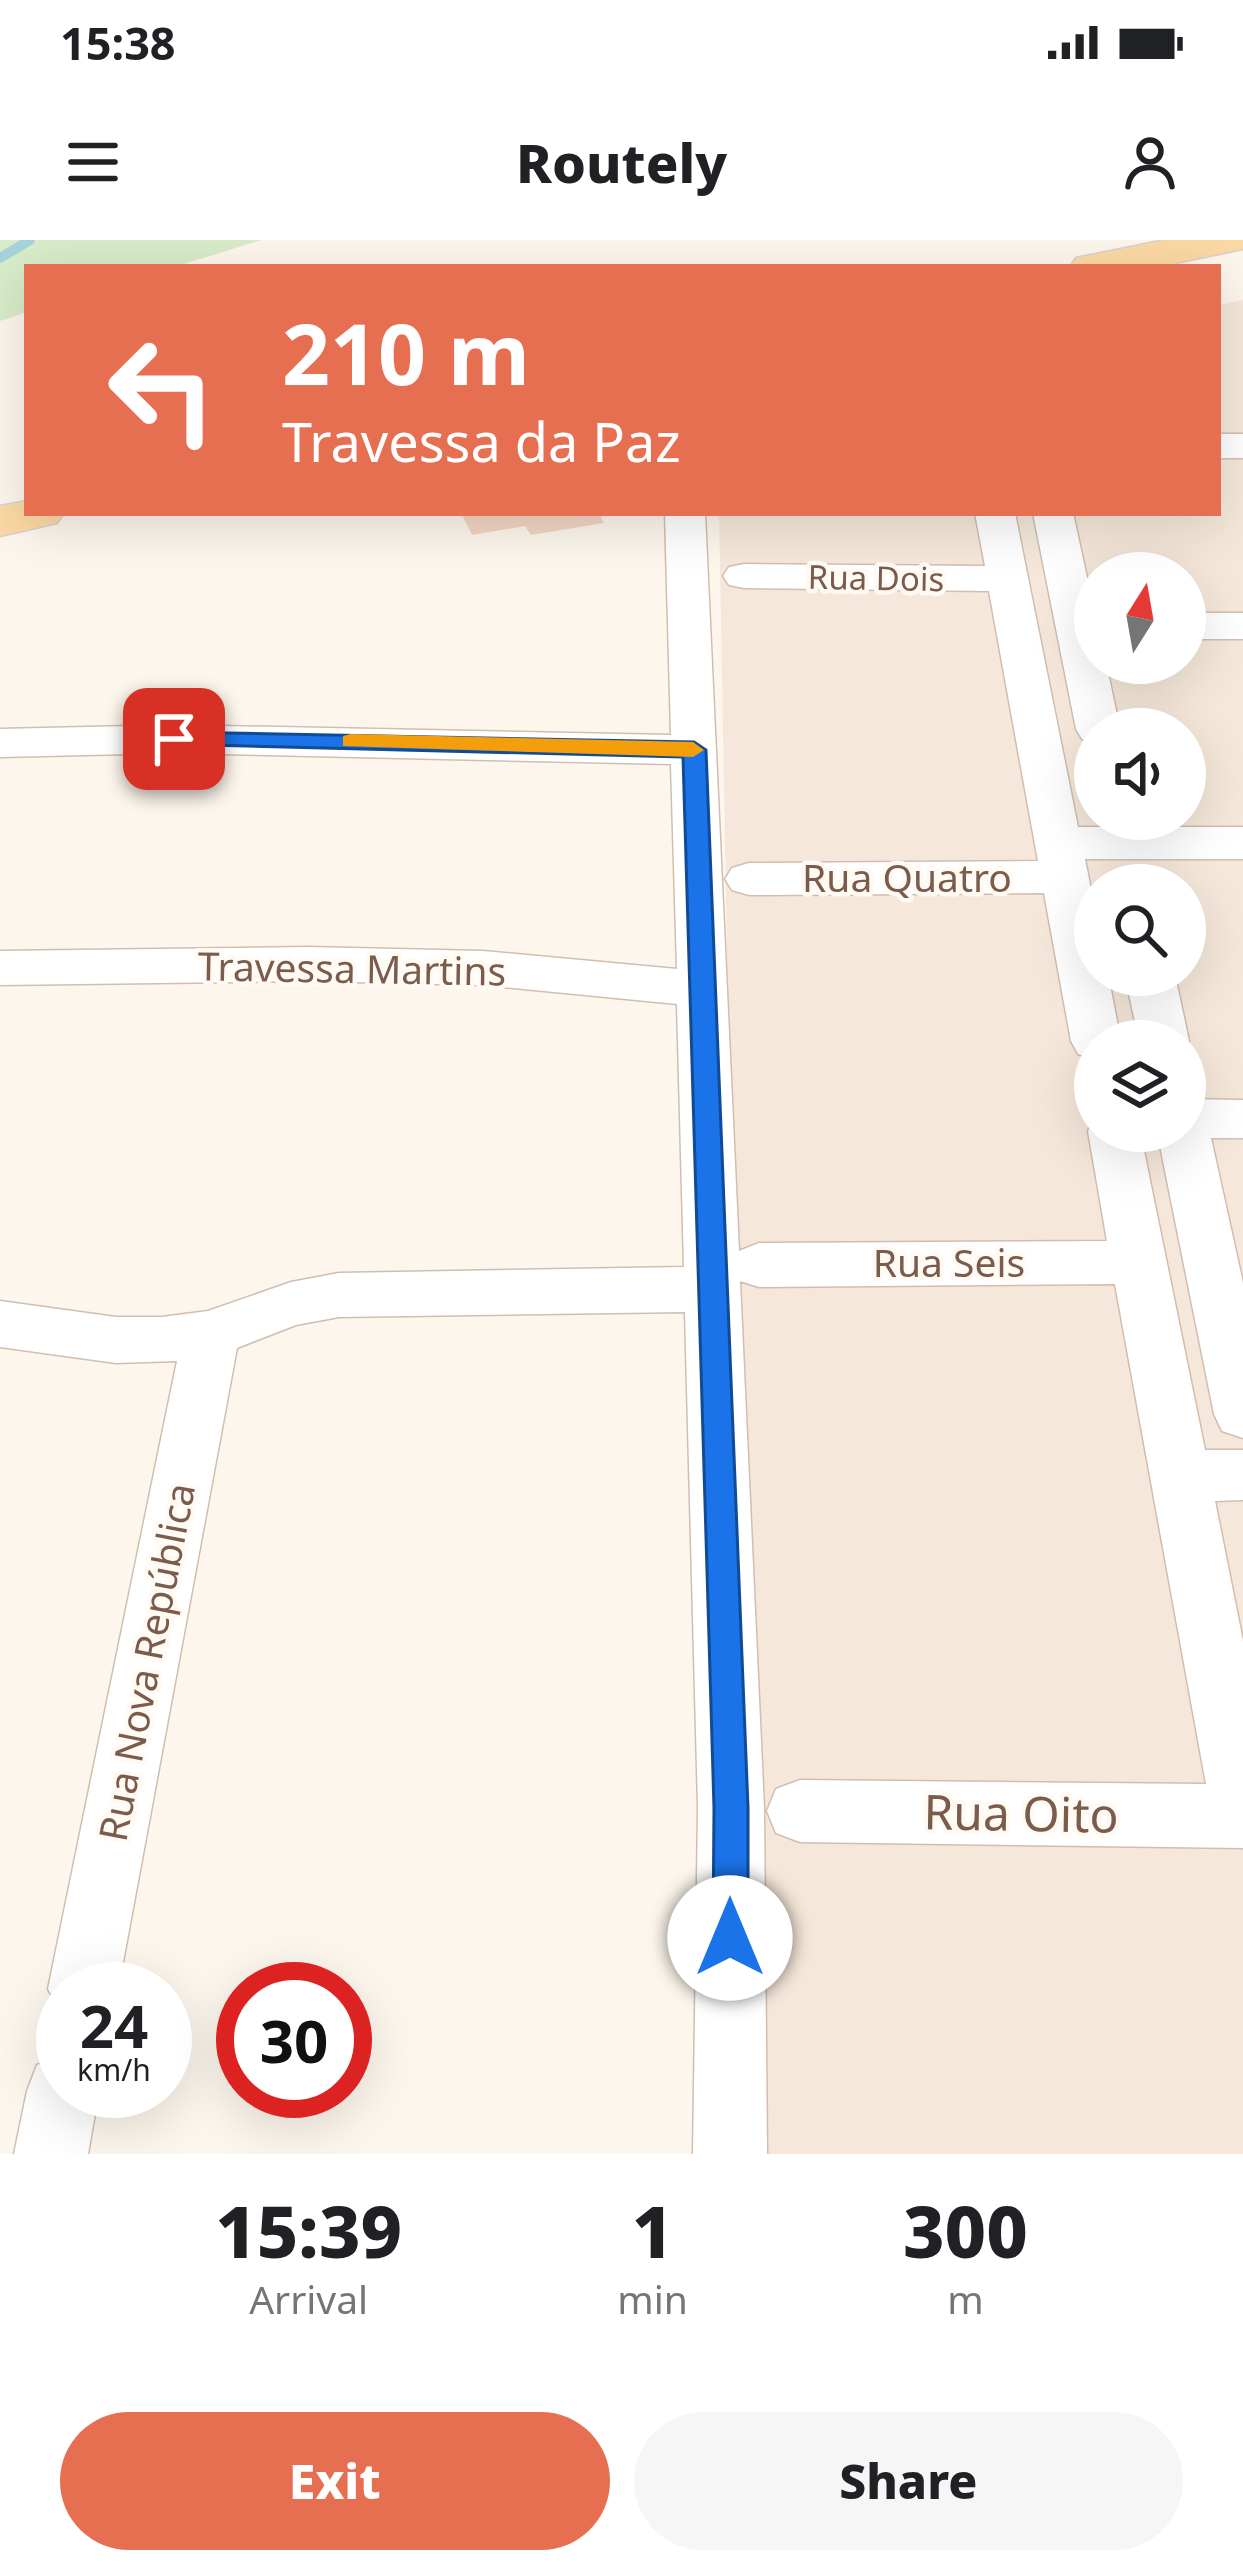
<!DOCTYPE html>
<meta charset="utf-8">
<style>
body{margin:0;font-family:"Noto Sans",sans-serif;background:#f6f6f6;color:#202124;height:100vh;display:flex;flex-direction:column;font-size:45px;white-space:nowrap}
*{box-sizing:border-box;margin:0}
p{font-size:39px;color:#757577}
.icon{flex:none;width:66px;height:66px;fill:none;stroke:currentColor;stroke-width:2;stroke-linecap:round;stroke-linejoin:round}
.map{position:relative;height:1914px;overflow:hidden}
.side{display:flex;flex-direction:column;background:#fff;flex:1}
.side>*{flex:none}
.hud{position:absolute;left:24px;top:24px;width:1197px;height:252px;border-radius:0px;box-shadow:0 12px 48px #0002;background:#e76f51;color:#fff;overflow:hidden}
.needle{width:78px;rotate:11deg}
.tools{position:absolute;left:1074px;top:312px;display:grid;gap:24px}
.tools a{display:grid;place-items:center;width:132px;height:132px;border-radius:50%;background:#fff;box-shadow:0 12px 48px #0002;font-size:60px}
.speed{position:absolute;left:36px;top:1722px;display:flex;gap:24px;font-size:60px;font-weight:700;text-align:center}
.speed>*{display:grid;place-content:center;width:156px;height:156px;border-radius:50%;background:#fff;box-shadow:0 12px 48px #0002;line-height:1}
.speed small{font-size:30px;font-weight:400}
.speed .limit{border:18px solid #d22;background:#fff;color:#111}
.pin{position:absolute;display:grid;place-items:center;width:102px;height:102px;color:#fff;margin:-51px;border-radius:24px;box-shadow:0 6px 18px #0006}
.me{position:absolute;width:132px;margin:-66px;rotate:0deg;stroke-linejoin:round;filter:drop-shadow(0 0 9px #0008)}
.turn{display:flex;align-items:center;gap:42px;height:252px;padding:0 60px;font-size:54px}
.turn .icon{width:156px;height:156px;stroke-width:2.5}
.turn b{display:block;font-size:84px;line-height:102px}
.eta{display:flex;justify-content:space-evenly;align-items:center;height:204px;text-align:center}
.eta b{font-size:72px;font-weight:800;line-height:84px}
.primary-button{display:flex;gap:24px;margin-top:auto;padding:24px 60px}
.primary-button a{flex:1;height:138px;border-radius:72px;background:#e76f51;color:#fff;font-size:48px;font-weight:800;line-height:138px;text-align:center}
.primary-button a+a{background:#f6f6f6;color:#202124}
.status{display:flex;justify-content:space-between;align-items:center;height:84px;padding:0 60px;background:#fff;direction:ltr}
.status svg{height:33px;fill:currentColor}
header{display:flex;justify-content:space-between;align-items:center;height:156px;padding:0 60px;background:#fff;font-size:54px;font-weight:800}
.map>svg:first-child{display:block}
.residential{fill:#f5e8da;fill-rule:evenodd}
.green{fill:#d8ecc9}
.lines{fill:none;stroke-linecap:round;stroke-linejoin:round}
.stream{stroke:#a5d3da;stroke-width:10}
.building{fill:#f3d5c3}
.minor-casing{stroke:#d1beb0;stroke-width:3}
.primary-casing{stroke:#dad1cd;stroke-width:3}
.minor{fill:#fff;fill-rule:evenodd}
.primary{fill:#fbd9a5;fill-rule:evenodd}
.route{fill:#1a73e8;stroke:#114b97;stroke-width:3}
.slow{fill:#f59e0b}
.labels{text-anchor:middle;stroke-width:9;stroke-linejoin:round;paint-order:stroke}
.far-street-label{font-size:33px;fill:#7a5c4d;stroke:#fffaf3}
.street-label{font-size:39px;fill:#7a5c4d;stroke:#fffaf3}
.near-street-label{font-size:48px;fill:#7a5c4d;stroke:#fffaf3}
</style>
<div class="status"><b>15:38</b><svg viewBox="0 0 49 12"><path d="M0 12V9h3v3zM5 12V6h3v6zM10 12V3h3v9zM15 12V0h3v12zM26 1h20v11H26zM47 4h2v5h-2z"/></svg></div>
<header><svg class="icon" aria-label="menu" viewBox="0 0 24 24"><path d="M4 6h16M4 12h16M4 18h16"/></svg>Routely<svg class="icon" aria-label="person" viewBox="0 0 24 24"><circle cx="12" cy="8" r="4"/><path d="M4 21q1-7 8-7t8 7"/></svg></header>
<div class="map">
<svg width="1243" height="1914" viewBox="0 0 1243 1914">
<rect width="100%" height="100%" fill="#fdf6ec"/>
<path class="residential" d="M1243 60V1914H749L719 273H1218V65ZM1095 333H1185V423H1095ZM1095 489H1185V579H1095ZM1095 645H1185V735H1095ZM1095 801H1185V891H1095Z"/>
<path class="green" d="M0 0H262L174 27H27V72L0 81Z"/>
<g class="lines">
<path class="stream" d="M0 18 30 0"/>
</g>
<path class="building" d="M461 273H599L604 283 531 295 525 286 472 295Z"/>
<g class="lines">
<defs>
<path id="minor" d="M1218 194H1243V218H1218Z
M665 273H705L739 1011 759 1003 1107 1001 1088 891 1095 878V891H1140L1205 1210H1243V1260L1215 1261 1243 1401V1608L800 1602 776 1593 767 1571 776 1549 800 1540 1206 1544 1115 1044 759 1047 740 1041 764 1568 767 1914H693L698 1568 685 1072 339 1077 296 1085 237 1108 118 1749H63V1776L48 1749 177 1121 116 1123 0 1107V1061L116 1077H162L208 1071 291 1042 339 1033 684 1027 677 764 483 745 308 741 0 745V711L308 707 483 711 677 729 671 524 174 513 0 517V489L174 485 671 495Z
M975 273H1015L1078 587H1243V619H1085L1095 670V735H1108L1121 801H1095V819L1078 814 1071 801 1044 653 749 655 732 650 725 639 732 628 749 623 1038 621 989 351 744 348 729 345 723 336 729 327 744 324 985 326Z
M1033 273H1073L1095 374V423H1106L1120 489H1095V502L1082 499 1076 489Z
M1185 373H1243V399H1185Z
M1125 735H1175L1189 801 1185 809V801H1139Z
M1185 859 1243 860V898H1211L1243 1043V1198L1222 1191 1214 1174 1157 891H1185Z
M63 1815V1851H99L88 1914H14L27 1851 37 1825Z"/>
<path id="primary" d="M1165 0H1243V9L1156 27H1070L1076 18Z
M27 261V273H64L57 283 0 296V266Z"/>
</defs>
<use href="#minor" class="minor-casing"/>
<use href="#primary" class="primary-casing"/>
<use href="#minor" class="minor"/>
<use href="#primary" class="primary"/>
</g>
<path class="route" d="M174 492 694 502 706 510 748 1568V1698L743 1710 730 1715 718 1710 713 1698 714 1568 683 517 166 504V494Z"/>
<path class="slow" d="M351 494 693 502 704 510 693 517 343 506V496Z"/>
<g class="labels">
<g class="far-street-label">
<text transform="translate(876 338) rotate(1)" y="12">Rua Dois</text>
</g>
<g class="street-label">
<text x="907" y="652">Rua Quatro</text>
<text transform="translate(352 729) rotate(1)" y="14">Travessa Martins</text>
<text x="949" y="1037">Rua Seis</text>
<text transform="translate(147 1422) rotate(-79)" y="14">Rua Nova República</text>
</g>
<g class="near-street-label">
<text transform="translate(1021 1574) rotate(1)" y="17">Rua Oito</text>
</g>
</g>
</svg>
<div class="tools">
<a><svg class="needle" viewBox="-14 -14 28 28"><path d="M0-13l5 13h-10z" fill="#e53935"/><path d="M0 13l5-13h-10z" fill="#757577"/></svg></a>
<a><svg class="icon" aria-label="sound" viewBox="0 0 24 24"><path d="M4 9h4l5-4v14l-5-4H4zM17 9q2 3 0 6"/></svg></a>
<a><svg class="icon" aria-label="search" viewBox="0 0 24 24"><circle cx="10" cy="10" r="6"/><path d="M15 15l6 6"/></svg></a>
<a><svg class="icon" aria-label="layers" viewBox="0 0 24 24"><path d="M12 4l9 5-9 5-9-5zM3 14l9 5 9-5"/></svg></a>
</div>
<div class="speed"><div>24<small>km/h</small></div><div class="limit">30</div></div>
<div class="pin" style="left:174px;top:499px;background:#d93025"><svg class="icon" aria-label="arrive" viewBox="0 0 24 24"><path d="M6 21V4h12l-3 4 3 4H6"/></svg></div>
<svg class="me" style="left:730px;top:1698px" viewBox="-20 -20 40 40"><circle r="19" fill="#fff"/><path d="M0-13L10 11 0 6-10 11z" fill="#1a73e8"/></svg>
<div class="hud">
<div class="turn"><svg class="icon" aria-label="left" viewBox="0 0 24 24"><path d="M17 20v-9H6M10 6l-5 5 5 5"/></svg><div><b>210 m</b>Travessa da Paz</div></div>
</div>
</div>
<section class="side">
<div class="eta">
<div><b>15:39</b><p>Arrival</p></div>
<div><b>1</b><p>min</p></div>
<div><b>300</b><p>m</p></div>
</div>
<div class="primary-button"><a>Exit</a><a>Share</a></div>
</section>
